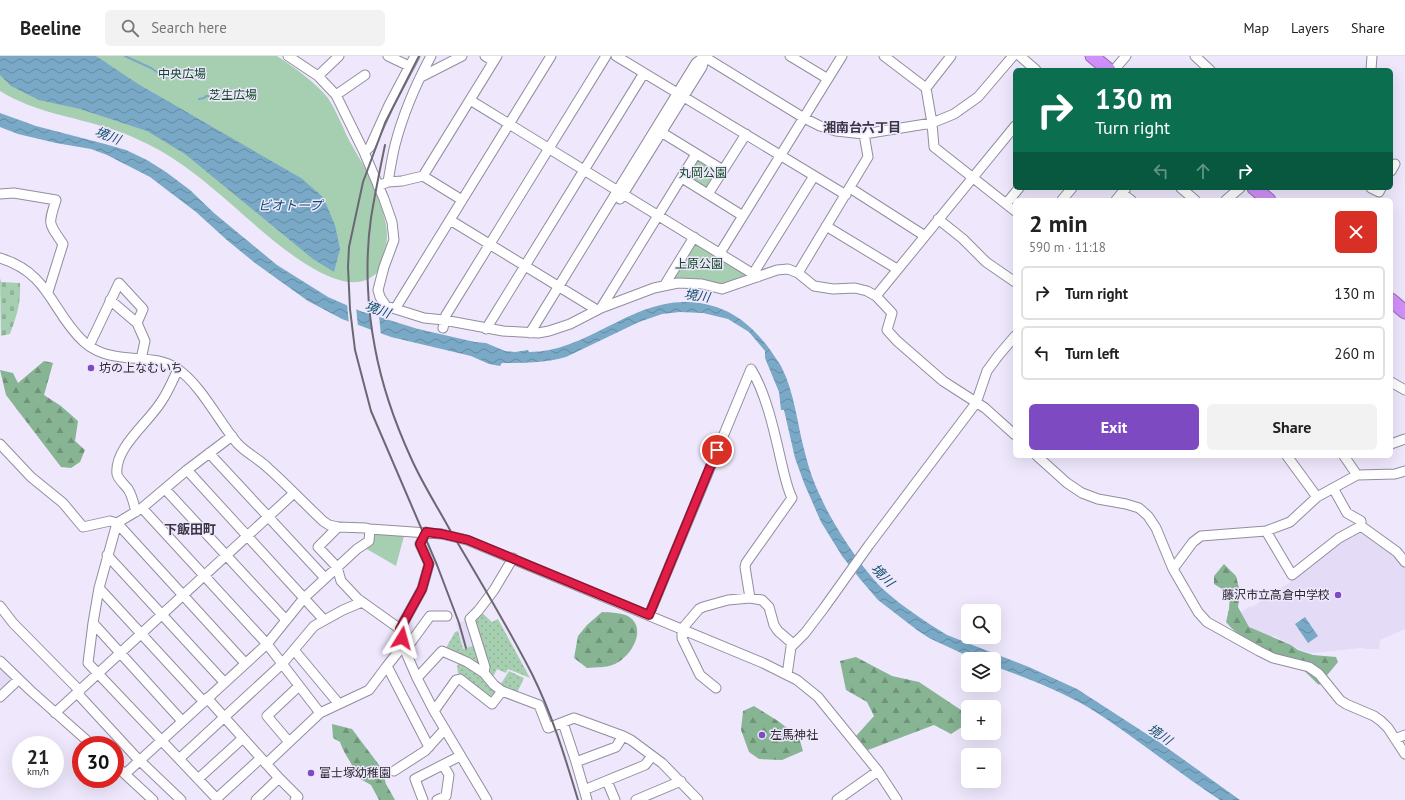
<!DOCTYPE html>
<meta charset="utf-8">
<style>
body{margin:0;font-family:"PT Sans","Noto Sans JP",sans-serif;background:#f2f2f2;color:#222;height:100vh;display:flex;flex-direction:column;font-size:15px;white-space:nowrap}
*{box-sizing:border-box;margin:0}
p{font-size:13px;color:#767676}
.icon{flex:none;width:22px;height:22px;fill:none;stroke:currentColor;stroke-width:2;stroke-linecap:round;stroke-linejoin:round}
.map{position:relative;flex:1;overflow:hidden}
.sheet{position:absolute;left:1013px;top:142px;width:380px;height:260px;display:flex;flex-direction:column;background:#fff;border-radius:6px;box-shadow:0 4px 16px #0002}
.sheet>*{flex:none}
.banner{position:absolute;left:1013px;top:12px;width:380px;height:122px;border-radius:6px;box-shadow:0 4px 16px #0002;background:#0b6e4f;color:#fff;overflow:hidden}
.tools{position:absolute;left:961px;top:548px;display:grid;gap:8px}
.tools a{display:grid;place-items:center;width:40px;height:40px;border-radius:6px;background:#fff;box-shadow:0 4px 16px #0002;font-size:20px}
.speed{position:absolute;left:12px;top:680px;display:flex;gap:8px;font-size:20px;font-weight:700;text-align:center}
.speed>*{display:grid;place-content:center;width:52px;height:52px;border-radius:50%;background:#fff;box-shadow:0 4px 16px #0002;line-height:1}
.speed small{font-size:10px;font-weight:400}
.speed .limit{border:6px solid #d22;background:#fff;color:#111}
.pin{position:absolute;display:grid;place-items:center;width:34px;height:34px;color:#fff;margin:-17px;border:2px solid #fff;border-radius:50%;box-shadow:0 1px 4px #0007}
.me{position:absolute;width:44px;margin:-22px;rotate:8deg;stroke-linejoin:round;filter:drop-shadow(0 0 3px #0008)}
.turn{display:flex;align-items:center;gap:14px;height:84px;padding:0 16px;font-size:18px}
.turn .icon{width:52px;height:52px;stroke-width:2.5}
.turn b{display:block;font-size:28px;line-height:34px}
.lanes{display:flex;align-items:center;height:38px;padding:0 16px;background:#0003;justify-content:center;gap:20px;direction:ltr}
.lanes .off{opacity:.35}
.round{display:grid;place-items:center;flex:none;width:42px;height:42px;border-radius:6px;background:#f2f2f2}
.overview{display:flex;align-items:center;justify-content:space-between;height:68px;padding:0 16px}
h1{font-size:24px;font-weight:700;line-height:30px}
.cta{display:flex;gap:8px;margin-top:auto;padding:8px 16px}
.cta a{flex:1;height:46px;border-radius:6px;background:#7e4ac1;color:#fff;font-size:16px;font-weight:700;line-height:46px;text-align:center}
.cta a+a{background:#f2f2f2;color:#222}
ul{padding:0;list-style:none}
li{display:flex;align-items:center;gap:12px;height:54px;margin:0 8px 6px;padding:0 8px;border:2px solid #e0e0e0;border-radius:6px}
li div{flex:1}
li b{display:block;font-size:15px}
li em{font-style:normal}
header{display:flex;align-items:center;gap:24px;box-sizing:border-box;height:56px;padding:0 20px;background:#fff;border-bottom:1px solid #e0e0e0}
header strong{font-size:19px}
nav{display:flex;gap:22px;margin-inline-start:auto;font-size:14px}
.search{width:280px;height:36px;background:#f2f2f2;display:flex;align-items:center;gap:10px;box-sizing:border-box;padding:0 14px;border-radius:6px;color:#767676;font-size:15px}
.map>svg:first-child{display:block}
.built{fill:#e4dcf7}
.grass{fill:url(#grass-dots)}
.forest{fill:url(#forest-firs)}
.cemetery{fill:url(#cemetery-stones)}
.green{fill:#a6cfb1}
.water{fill:url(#water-waves)}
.pier{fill:#efe8fd}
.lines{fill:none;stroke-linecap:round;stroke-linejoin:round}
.stream{stroke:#79a9c6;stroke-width:2}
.minor-casing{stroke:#938d9f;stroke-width:11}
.highway-casing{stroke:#976cb4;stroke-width:15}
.minor{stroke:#fff;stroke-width:9}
.highway{stroke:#d190fb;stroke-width:13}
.rail{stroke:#6b6773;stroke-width:2}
.route-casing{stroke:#92132f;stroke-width:10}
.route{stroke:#e11d48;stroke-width:7}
.poi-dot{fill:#7e4ac1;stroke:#efe8fd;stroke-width:1.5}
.labels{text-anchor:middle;stroke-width:3;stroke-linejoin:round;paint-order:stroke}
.park-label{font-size:12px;fill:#114626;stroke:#efe8fd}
.poi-label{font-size:12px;fill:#2b2830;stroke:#efe8fd;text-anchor:start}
.neighbourhood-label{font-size:13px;font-weight:bold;fill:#3a3545;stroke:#efe8fd}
.water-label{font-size:13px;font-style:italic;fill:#0e4d6a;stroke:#efe8fd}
</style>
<header>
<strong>Beeline</strong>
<div class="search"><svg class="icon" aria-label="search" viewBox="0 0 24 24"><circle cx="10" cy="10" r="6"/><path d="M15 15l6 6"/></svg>Search here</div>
<nav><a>Map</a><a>Layers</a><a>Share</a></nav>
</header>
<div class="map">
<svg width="1405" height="744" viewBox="0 0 1405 744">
<defs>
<pattern id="grass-dots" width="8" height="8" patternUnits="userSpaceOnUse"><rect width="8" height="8" fill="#a6cfb1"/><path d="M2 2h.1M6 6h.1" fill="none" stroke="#8fb299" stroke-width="1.8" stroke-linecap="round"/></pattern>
<pattern id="forest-firs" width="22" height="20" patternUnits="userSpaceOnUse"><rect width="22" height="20" fill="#87b493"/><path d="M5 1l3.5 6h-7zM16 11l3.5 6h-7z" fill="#6f9278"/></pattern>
<pattern id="cemetery-stones" width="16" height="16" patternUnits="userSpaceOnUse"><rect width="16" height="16" fill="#a6cfb1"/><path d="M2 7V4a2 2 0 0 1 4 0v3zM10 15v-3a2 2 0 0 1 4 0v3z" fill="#8fb299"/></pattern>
<pattern id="water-waves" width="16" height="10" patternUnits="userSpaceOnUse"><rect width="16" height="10" fill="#79a9c6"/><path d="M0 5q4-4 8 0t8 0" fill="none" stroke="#638aa1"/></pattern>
</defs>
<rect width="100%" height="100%" fill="#efe8fd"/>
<path class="built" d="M1362 474 1400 502 1405 509V573L1380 584 1379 593H1365L1362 592 1312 597 1301 594 1278 582 1274 580 1266 581 1248 574 1235 560 1250 550 1252 551 1289 527 1340 485Z
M465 565 473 590 463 593 456 567Z
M0 612 13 626 0 638Z"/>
<path class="grass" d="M480 555 492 566 498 563 530 622 508 613 506 617 497 613 492 623 488 617 473 563Z
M467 561 482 609 479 612 446 592 455 576 458 575 463 593 473 590 464 562Z
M460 606 464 607 499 634 492 644 458 617 457 610Z
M509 615 524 622 516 639 499 631Z"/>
<path class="forest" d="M44 305 53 307 44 339 61 350 78 365 75 385 85 394 80 406 71 412 61 411 6 339 0 314 13 317 18 327Z
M1224 508 1236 520 1240 536 1238 551 1249 571 1291 589 1298 594 1313 599 1336 601 1338 606 1319 629C1312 623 1305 614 1297 610 1273 596 1244 588 1226 566L1229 553 1230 538 1214 528V520Z
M602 556C611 557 625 556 632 563 646 577 629 602 615 608 606 612 596 611 587 612L574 602 578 580 587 569Z
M856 601 892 620 919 626 964 656 968 667 951 678 934 669 868 694 856 680 874 660 867 646 846 634 840 605Z
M754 650 778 665 791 675 798 678 803 695 782 704 759 703 749 696 741 674 743 655Z
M332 668 352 673 382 713 386 728 395 744H379L371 729 357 721C353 707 344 699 340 686L333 682Z"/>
<path class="cemetery" d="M0 222 1 226 20 227C21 247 17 259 10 278L1 280Z"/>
<path class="green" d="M0 0H277C295 12 314 25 328 42 338 57 344 76 353 91 360 104 369 117 374 131 379 145 388 167 387 181 387 191 382 202 380 211 378 218 373 220 368 223 329 243 252 165 223 141 203 124 182 107 159 94 144 86 128 78 111 73 72 60 36 57 0 35Z
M699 100 720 113 707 134 686 121Z
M694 186 750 221 728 227 718 228 697 223 671 225Z
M375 478 404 480 396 510 365 492 372 488Z"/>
<path class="water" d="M0 0H96L138 28 301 122 323 141 335 169 340 193 334 216 313 203 185 98 147 75 80 53 39 44 11 30 0 19Z
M0 57 36 70 105 88 126 94 147 104 166 116 190 134 214 157 277 209 328 241 360 255 418 273 475 286 486 287 505 295 515 296 528 294 529 296C587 296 631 243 689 246 726 248 750 266 771 295 774 300 778 305 781 310 795 337 797 368 805 397 809 414 815 430 823 446 836 473 863 514 884 534 903 551 926 566 947 579L1029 611 1077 633 1159 686 1240 744H1220C1174 714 1133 679 1086 650 1058 634 1024 621 994 610V603H974L929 582 917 574 878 544 860 523 842 500 821 466 804 427 795 402 784 354H781L779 336 765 302V295L749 276 728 263 703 257 680 256 662 258 639 266 566 301C546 307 523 307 502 307L500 310 489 308 471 300 391 281 342 263 308 245 255 207 228 185 196 156 150 121 107 99 91 93 56 87 18 78 0 71Z
M1305 561 1318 580 1308 587 1295 568Z"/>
<path class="pier" d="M347 247 356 251 358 271 349 268Z
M369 256 379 259 381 280 372 276Z"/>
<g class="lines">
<path class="stream" d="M125 0 151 12 166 22
M199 43 204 42 206 40H210"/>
<defs>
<path id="minor" d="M288 0 318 20 336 39 364 96 384 143 392 166 394 184 384 211 378 234 380 241 386 250 424 262 444 264 503 275 538 277 549 275 570 268 601 252 654 232 678 227 702 228 722 233 777 214 788 213 798 217 814 230 833 233 855 232 867 235 876 240 892 257 887 274 897 285 943 325 985 352 1015 379
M388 0 409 10
M485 0 493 5
M616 0 846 139
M703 0 804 62 820 70 836 75 864 78 932 67 954 58 978 41 1013 0
M790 0 828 23
M884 0 926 32 932 67 934 91 1015 155
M1020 0 1036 14
M1195 0 1210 14
M1114 14 1126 0
M1371 14 1372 0
M318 20 339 0
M421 21 462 0
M926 32 951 0
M336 39 365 19
M470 44 758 221
M656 73 723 114
M364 96 370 91 389 49 415 0
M1391 115 1395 108
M423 120 462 144
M682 122 743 160
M388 126C390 114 392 101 395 89 403 58 416 28 431 0
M378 130 388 126 402 125 423 120 497 0
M850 132 925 180
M1181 132 1195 144
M1371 132 1379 136 1381 132
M1122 137 1131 144
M0 138 14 137 56 144C48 169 48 166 63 188L48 236
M708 138 746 78
M620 143 702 11 705 0
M1062 144 1072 132
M1116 144 1126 132
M1226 144 1240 132
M1006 148 1019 132
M938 163 963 183 986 206 1015 226
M450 164 597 254
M826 170 897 213
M720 197 842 0
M0 202C50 217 52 257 84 286 112 311 150 295 176 312 200 327 219 366 237 387 246 397 259 403 268 412 287 429 305 448 323 465L329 469 338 471 366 472 370 473 442 478 467 484 763 607 797 624 818 641 878 715 897 744
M798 217 868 101 864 78
M753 218 814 120
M664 230 694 181
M876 240 1015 70
M110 244 137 267
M601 252 696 98
M395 253 551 0
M443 272 446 259 606 0
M486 273 644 17
M530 277 696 7 704 1
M89 290 119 227 143 253 137 267 145 285 141 303
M1391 326 1405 334
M0 388 31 421 63 447 83 471 110 465 117 467 245 607
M1391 388 1405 383
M209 397 325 522
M1037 400 1067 427 1082 437 1098 443 1126 448 1139 452 1148 460 1156 472 1173 513 1198 556 1207 566 1259 595 1273 602 1309 611 1319 618 1340 644 1346 648 1374 660 1381 665 1388 672 1405 698
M1287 400 1317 441
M1344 400 1357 419
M187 414 324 564
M1333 432 1347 457 1361 465V470
M165 433 286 564
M142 452 267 588 320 657
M136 456C134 448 132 439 128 433 124 428 118 423 117 418 114 392 148 367 161 346 168 336 173 324 178 313
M338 471 318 491 337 511 341 525 358 543 400 573 407 599 417 622 434 655 487 744
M1266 475 1292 519 1339 482 1361 470 1397 496 1405 506
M107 499 224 626
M1173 513 1193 486 1201 480 1266 475 1290 466 1317 441 1357 419 1395 418 1405 415
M99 532 204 646
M0 550 13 567 80 635
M649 559 751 313C767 339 775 379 782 409 785 421 787 432 792 442L746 507 745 511 750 542
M93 567 182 665
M400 573 422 533 429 508 420 488 426 476
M294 594 339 648
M0 605 31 635 92 689
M387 610 429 691
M484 617 485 611 470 563 478 555 494 534 513 502
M787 619 791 591 805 577 824 552 869 489 976 347 987 315 998 300 1015 280
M417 622 442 595 467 606 484 617 494 629 502 635 539 649 548 672 574 662 623 680 631 684 662 707 698 744
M716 632 700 619 682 582V573L699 553 703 551 728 544 750 542 762 544 769 551 774 569 778 575 793 588
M77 637 136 701 181 744
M0 641 18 624
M207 642 279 722 256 744
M434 655 456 624 460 623 492 648 502 635
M55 657 294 437
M563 667 576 706 587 744
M1395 683 1405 679
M289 686 267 660 299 630
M179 703 282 608 314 570 343 554 362 546
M576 706 616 691 623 680
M266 708 320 657 369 634 387 610 398 596 411 586 430 560H447
M115 709 153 744
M394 715 425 695 445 673
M125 718 267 588 304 542 357 493 369 485 370 473
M279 722 298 741 295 744
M198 723 243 682
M607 725 615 744
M584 734 645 709 652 700
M216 743 261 702
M218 744 88 607 93 567 99 532 117 467 142 452 187 414 232 380
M423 744 415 723 460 700
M437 744 446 740 449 719 443 709
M636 744 681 725
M837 744 878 715"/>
<path id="highway" d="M1092 0 1109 14
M1254 132 1269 144
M1391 244 1405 256"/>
</defs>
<use href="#minor" class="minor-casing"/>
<use href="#highway" class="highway-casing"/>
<use href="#minor" class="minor"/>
<use href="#highway" class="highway"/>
<path class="rail" d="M419 0 385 67 363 126 349 191 348 211 350 253 355 294 371 355 437 509 459 567 466 592
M385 89C380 113 375 137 371 162 365 203 367 251 375 292 382 330 395 367 411 402 422 427 437 450 450 474 478 521 507 569 532 618 552 658 565 701 578 744"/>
</g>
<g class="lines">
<defs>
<path id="route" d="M402 582 400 573 422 533 429 508 420 488 426 476 442 478 468 484 649 559 717 394"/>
</defs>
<use href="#route" class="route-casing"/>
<use href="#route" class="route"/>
</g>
<g class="poi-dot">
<circle cx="91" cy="312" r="4"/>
<circle cx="1338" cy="539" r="4"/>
<circle cx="762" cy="679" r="4"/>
<circle cx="311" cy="717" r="4"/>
</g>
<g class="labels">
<g class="park-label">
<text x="182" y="22">中央広場</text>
<text x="233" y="43">芝生広場</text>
<text x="703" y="121">丸岡公園</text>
<text x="699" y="212">上原公園</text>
</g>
<g class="poi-label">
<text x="99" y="316">坊の上なむいち</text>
<text x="1330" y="543" text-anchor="end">藤沢市立高倉中学校</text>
<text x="770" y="683">左馬神社</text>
<text x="319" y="721">富士塚幼稚園</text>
</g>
<g class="neighbourhood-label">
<text x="862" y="76">湘南台六丁目</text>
<text x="190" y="478">下飯田町</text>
</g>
<g class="water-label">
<text transform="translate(108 79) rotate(21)" y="5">境川</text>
<text x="290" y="154">ビオトープ</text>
<text transform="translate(697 239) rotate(9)" y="5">境川</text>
<text transform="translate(378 253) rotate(20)" y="5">境川</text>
<text transform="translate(883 519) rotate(45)" y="5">境川</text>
<text transform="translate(1160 678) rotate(35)" y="5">境川</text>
</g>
</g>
</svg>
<div class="tools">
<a><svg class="icon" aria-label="search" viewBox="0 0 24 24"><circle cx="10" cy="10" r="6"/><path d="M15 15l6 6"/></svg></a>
<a><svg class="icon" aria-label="layers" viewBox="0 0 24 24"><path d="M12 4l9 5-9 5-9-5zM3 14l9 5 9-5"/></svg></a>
<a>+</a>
<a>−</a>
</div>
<div class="speed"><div>21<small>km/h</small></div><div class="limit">30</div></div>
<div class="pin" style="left:717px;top:394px;background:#d93025"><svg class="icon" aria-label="arrive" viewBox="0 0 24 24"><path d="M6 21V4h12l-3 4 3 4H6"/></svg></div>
<svg class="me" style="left:402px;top:582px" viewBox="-20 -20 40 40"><path d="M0-17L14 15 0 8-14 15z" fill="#e11d48" stroke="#fff" stroke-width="4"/></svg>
<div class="banner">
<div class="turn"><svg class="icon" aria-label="right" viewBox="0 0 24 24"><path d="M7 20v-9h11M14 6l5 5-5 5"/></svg><div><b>130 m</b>Turn right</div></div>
<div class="lanes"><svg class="icon off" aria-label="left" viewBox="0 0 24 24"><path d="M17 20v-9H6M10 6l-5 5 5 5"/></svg><svg class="icon off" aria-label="ahead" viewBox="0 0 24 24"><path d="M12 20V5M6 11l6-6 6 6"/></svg><svg class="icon" aria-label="right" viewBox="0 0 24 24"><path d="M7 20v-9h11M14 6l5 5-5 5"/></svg></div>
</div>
<section class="sheet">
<div class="overview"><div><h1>2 min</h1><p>590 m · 11:18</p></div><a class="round" style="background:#d93025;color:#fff"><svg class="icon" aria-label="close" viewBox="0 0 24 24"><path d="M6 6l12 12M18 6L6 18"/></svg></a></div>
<ul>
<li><svg class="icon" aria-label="right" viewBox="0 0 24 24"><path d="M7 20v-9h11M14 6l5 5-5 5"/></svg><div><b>Turn right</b></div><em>130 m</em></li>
<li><svg class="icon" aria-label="left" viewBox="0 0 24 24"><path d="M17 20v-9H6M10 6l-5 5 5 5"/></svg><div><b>Turn left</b></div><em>260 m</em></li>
</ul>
<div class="cta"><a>Exit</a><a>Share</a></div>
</section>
</div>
